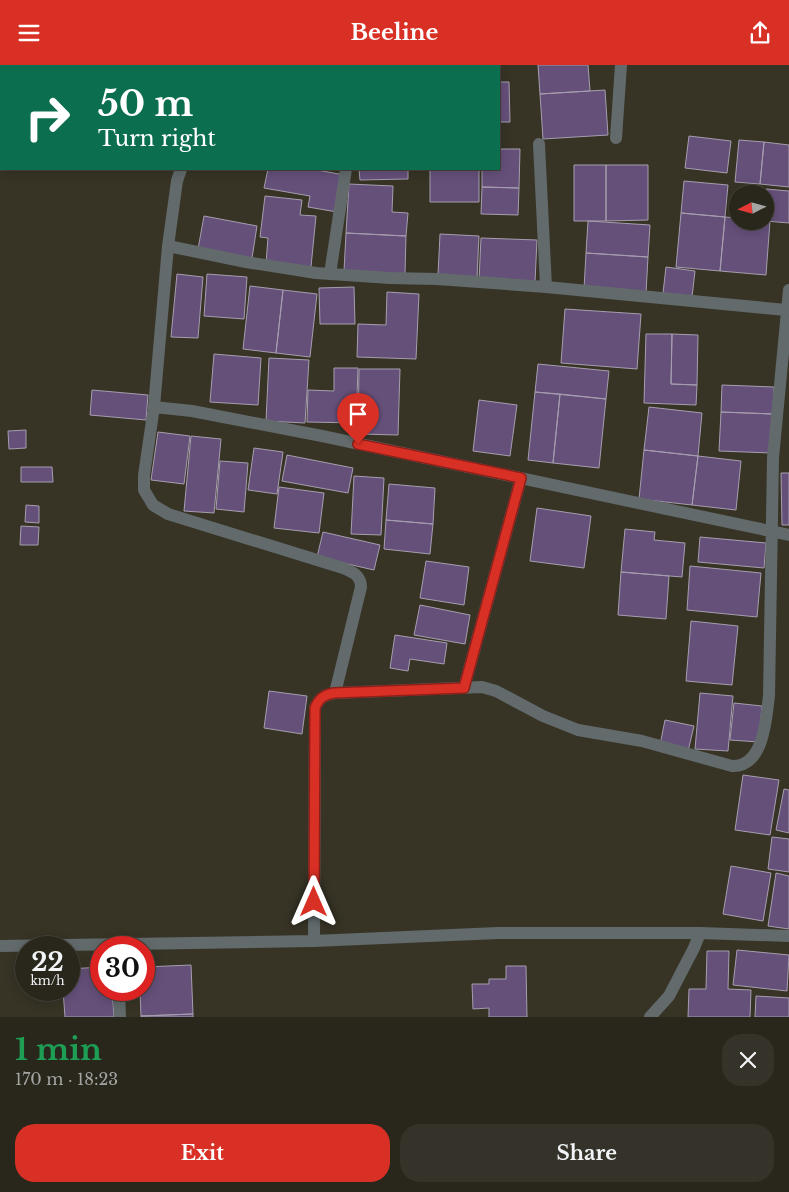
<!DOCTYPE html>
<meta charset="utf-8">
<style>
body{margin:0;font-family:"Libre Baskerville",serif;background:#353329;color:#f1f3f6;height:100vh;display:flex;flex-direction:column;font-size:19px;white-space:nowrap}
*{box-sizing:border-box;margin:0}
p{font-size:16px;color:#a5a5a3}
.icon{flex:none;width:28px;height:28px;fill:none;stroke:currentColor;stroke-width:2;stroke-linecap:round;stroke-linejoin:round}
.map{position:relative;height:952px;overflow:hidden}
.details{display:flex;flex-direction:column;background:#29271c;flex:1}
.details>*{flex:none}
.banner{position:absolute;left:0px;top:0px;width:500px;height:105px;box-shadow:0 2px 12px #0003,0 0 0 1px #45443b;background:#0b6e4f;color:#fff;overflow:hidden}
.needle{width:32px;rotate:264deg}
.buttons{position:absolute;left:729px;top:120px;display:grid;gap:10px}
.buttons a{display:grid;place-items:center;width:45px;height:45px;border-radius:50%;background:#29271c;box-shadow:0 2px 12px #0003,0 0 0 1px #45443b;font-size:25px}
.speed{position:absolute;left:15px;top:871px;display:flex;gap:10px;font-size:25px;font-weight:700;text-align:center}
.speed>*{display:grid;place-content:center;width:65px;height:65px;border-radius:50%;background:#29271c;box-shadow:0 2px 12px #0003,0 0 0 1px #45443b;line-height:1}
.speed small{font-size:12px;font-weight:400}
.speed .limit{border:8px solid #d22;background:#fff;color:#111}
.pin{position:absolute;display:grid;place-items:center;width:42px;height:42px;color:#fff;margin:-51px -21px;border-radius:50% 50% 50% 0;rotate:-45deg;box-shadow:0 0 5px #0007}
.pin .icon{rotate:45deg}
.me{position:absolute;width:55px;margin:-28px;rotate:0deg;stroke-linejoin:round;filter:drop-shadow(0 0 4px #0008)}
.turn{display:flex;align-items:center;gap:18px;height:105px;padding:0 15px;font-size:22px}
.turn .icon{width:65px;height:65px;stroke-width:2.5}
.turn b{display:block;font-size:35px;line-height:42px}
.round{display:grid;place-items:center;flex:none;width:52px;height:52px;border-radius:20px;background:#353329}
.headline{display:flex;align-items:center;justify-content:space-between;height:85px;padding:0 15px}
h1{font-size:30px;font-weight:700;line-height:38px;color:#1e9e55}
.button{display:flex;gap:10px;margin-top:auto;padding:10px 15px}
.button a{flex:1;height:58px;border-radius:20px;background:#d93025;color:#fff;font-size:20px;font-weight:700;line-height:58px;text-align:center}
.button a+a{background:#353329;color:#f1f3f6}
header{display:flex;justify-content:space-between;align-items:center;height:65px;padding:0 15px;background:#d93025;color:#fff;font-size:22px;font-weight:700}
.map>svg:first-child{display:block}
.building{fill:#65507a;stroke:#a69eae}
.lines{fill:none;stroke-linecap:round;stroke-linejoin:round}
.minor{stroke:#626a6c;stroke-width:12}
.route-casing{stroke:#8d1f18;stroke-width:12}
.route{stroke:#d93025;stroke-width:9}
</style>
<header><svg class="icon" aria-label="menu" viewBox="0 0 24 24"><path d="M4 6h16M4 12h16M4 18h16"/></svg>Beeline<svg class="icon" aria-label="share" viewBox="0 0 24 24"><path d="M12 15V3M7 8l5-5 5 5M5 13v7h14v-7"/></svg></header>
<div class="map">
<svg width="789" height="952" viewBox="0 0 789 952">
<rect width="100%" height="100%" fill="#373426"/>
<path class="building" d="M272 0H352L272 1Z
M363 0H386L405 1H363Z
M538 0H588L590 26 540 29Z
M499 17H509L510 57H499Z
M605 25 608 70 543 74 540 29Z
M689 71 731 76 727 108 685 103Z
M739 75 764 77 760 119 735 117Z
M764 77 789 80V122L760 119Z
M499 84H520L519 123 482 122V104H499Z
M574 100H606V156H574Z
M606 100H648V155L606 156Z
M268 104H312L344 110 337 147 308 142 310 131 264 123Z
M359 104H408V114L360 115Z
M430 104H479V137H430Z
M684 116 728 120 725 152 681 148Z
M349 119 393 121 392 147 408 148 406 171 346 168Z
M482 122 519 123 518 150 481 149Z
M766 124 789 126V158L765 156Z
M265 131 302 135 300 150 316 151 311 202 266 198 268 173 260 172Z
M681 148 725 152 720 206 676 202Z
M204 151 257 161 252 193 198 184Z
M725 152 738 153V156H770L766 210 720 206Z
M588 156 650 160 648 192 586 188Z
M346 168 406 171 405 209 344 206Z
M440 169 479 171 477 212 438 210Z
M481 173 537 175 535 217 479 215Z
M586 188 648 192 646 228 584 224Z
M666 202 695 206 692 232 663 228Z
M177 209 203 212 198 273 171 272Z
M207 209 247 212 244 254 204 251Z
M250 221 283 225 276 288 243 284Z
M354 222 355 259H320L319 223Z
M283 225 317 229 310 292 276 288Z
M387 227 419 229 416 294 357 292 358 259 386 260Z
M565 244 641 249 637 304 561 298Z
M646 269H672L671 319 697 320 696 340 644 338Z
M672 269 698 270 697 320 671 319Z
M214 289 261 293 258 340 210 337Z
M269 293 309 295 305 358 266 356Z
M538 299 609 306 606 334 535 327Z
M334 303H358L356 358 307 357 308 325 334 326Z
M359 304H400L398 370 358 369Z
M722 320 774 322 773 349 721 347Z
M92 325 148 330 146 355 90 350Z
M535 327 560 329 553 398 528 395Z
M560 329 606 334 599 403 553 398Z
M479 335 517 340 510 391 473 386Z
M649 342 702 348 698 391 644 385Z
M721 347 773 349 771 388 719 386Z
M26 365V383L9 384 8 366Z
M158 367 190 371 184 419 151 415Z
M191 371 221 374 214 448 184 446Z
M254 383 283 387 277 429 248 425Z
M644 385 698 391 692 440 639 434Z
M287 390 353 403 348 428 282 416Z
M698 391 741 396 736 445 692 440Z
M220 396 248 398 244 447 216 444Z
M21 402H52L53 417H21Z
M781 408H789V460H782Z
M354 411 384 413 381 470 351 469Z
M389 419 435 423 433 459 386 455Z
M279 422 324 428 319 468 274 463Z
M26 440 39 441V458L25 457Z
M537 443 591 451 584 503 530 496Z
M386 455 433 459 430 489 384 484Z
M21 461 39 462 38 480H20Z
M625 464 655 467 654 475 685 478 682 512 621 507Z
M323 467 380 480 374 505 317 492Z
M700 472 766 478 764 503 698 497Z
M426 496 469 502 464 540 420 533Z
M690 501 761 508 757 552 687 545Z
M621 507 669 511 666 554 618 550Z
M420 540 470 550 465 579 414 570Z
M691 556 738 561 732 620 686 616Z
M395 570 447 578 444 599 410 594 408 606 390 603Z
M269 626 307 631 302 669 264 663Z
M700 628 733 631 728 686 695 684Z
M734 638 762 641 759 677 730 675Z
M665 655 694 661 688 686 660 680Z
M743 710 779 715 770 770 735 765Z
M784 724 789 725V768L776 765Z
M772 772 789 774V807L768 804Z
M731 801 771 808 763 856 723 849Z
M776 808 789 811V864L768 861Z
M737 885 789 890 787 926 733 920Z
M707 886H729L728 924 751 925 750 952H688L689 924H706Z
M191 900 193 949 141 951 140 925H144V902Z
M506 901H526L527 952H489V943L473 944 472 919H489V914H506Z
M101 902V925H112L114 952H65L63 925H69V904Z
M756 931 789 933V952H755Z
M193 949V952H141V951Z"/>
<g class="lines">
<path class="minor" d="M227 1 228 0
M361 1V0
M616 73 621 0
M539 79 546 222
M181 104 177 116 168 181 154 342 192 346 322 371 789 470
M168 181 246 197 316 208 390 213 437 214 546 222 786 245
M330 209 346 104
M154 342 144 410V425L153 440 168 449 343 503C352 507 361 510 361 522L335 628
M464 623 521 413
M314 876 315 643C319 633 324 630 335 628L482 622 496 626 543 651 578 665 642 676 732 701C764 702 766 654 769 631L773 393 789 225
M0 881 314 876 498 868H700L789 871
M119 925 120 952
M650 952 669 931 694 883 700 868"/>
</g>
<g class="lines">
<defs>
<path id="route" d="M314 837 315 643C319 633 324 630 334 628L464 623 521 413 358 379"/>
</defs>
<use href="#route" class="route-casing"/>
<use href="#route" class="route"/>
</g>
</svg>
<div class="buttons">
<a><svg class="needle" viewBox="-14 -14 28 28"><path d="M0-13l5 13h-10z" fill="#e53935"/><path d="M0 13l5-13h-10z" fill="#a5a5a3"/></svg></a>
</div>
<div class="speed"><div>22<small>km/h</small></div><div class="limit">30</div></div>
<div class="pin" style="left:358px;top:379px;background:#d93025"><svg class="icon" aria-label="arrive" viewBox="0 0 24 24"><path d="M6 21V4h12l-3 4 3 4H6"/></svg></div>
<svg class="me" style="left:314px;top:837px" viewBox="-20 -20 40 40"><path d="M0-17L14 15 0 8-14 15z" fill="#d93025" stroke="#fff" stroke-width="4"/></svg>
<div class="banner">
<div class="turn"><svg class="icon" aria-label="right" viewBox="0 0 24 24"><path d="M7 20v-9h11M14 6l5 5-5 5"/></svg><div><b>50 m</b>Turn right</div></div>
</div>
</div>
<section class="details">
<div class="headline"><div><h1>1 min</h1><p>170 m · 18:23</p></div><a class="round"><svg class="icon" aria-label="close" viewBox="0 0 24 24"><path d="M6 6l12 12M18 6L6 18"/></svg></a></div>
<div class="button"><a>Exit</a><a>Share</a></div>
</section>
